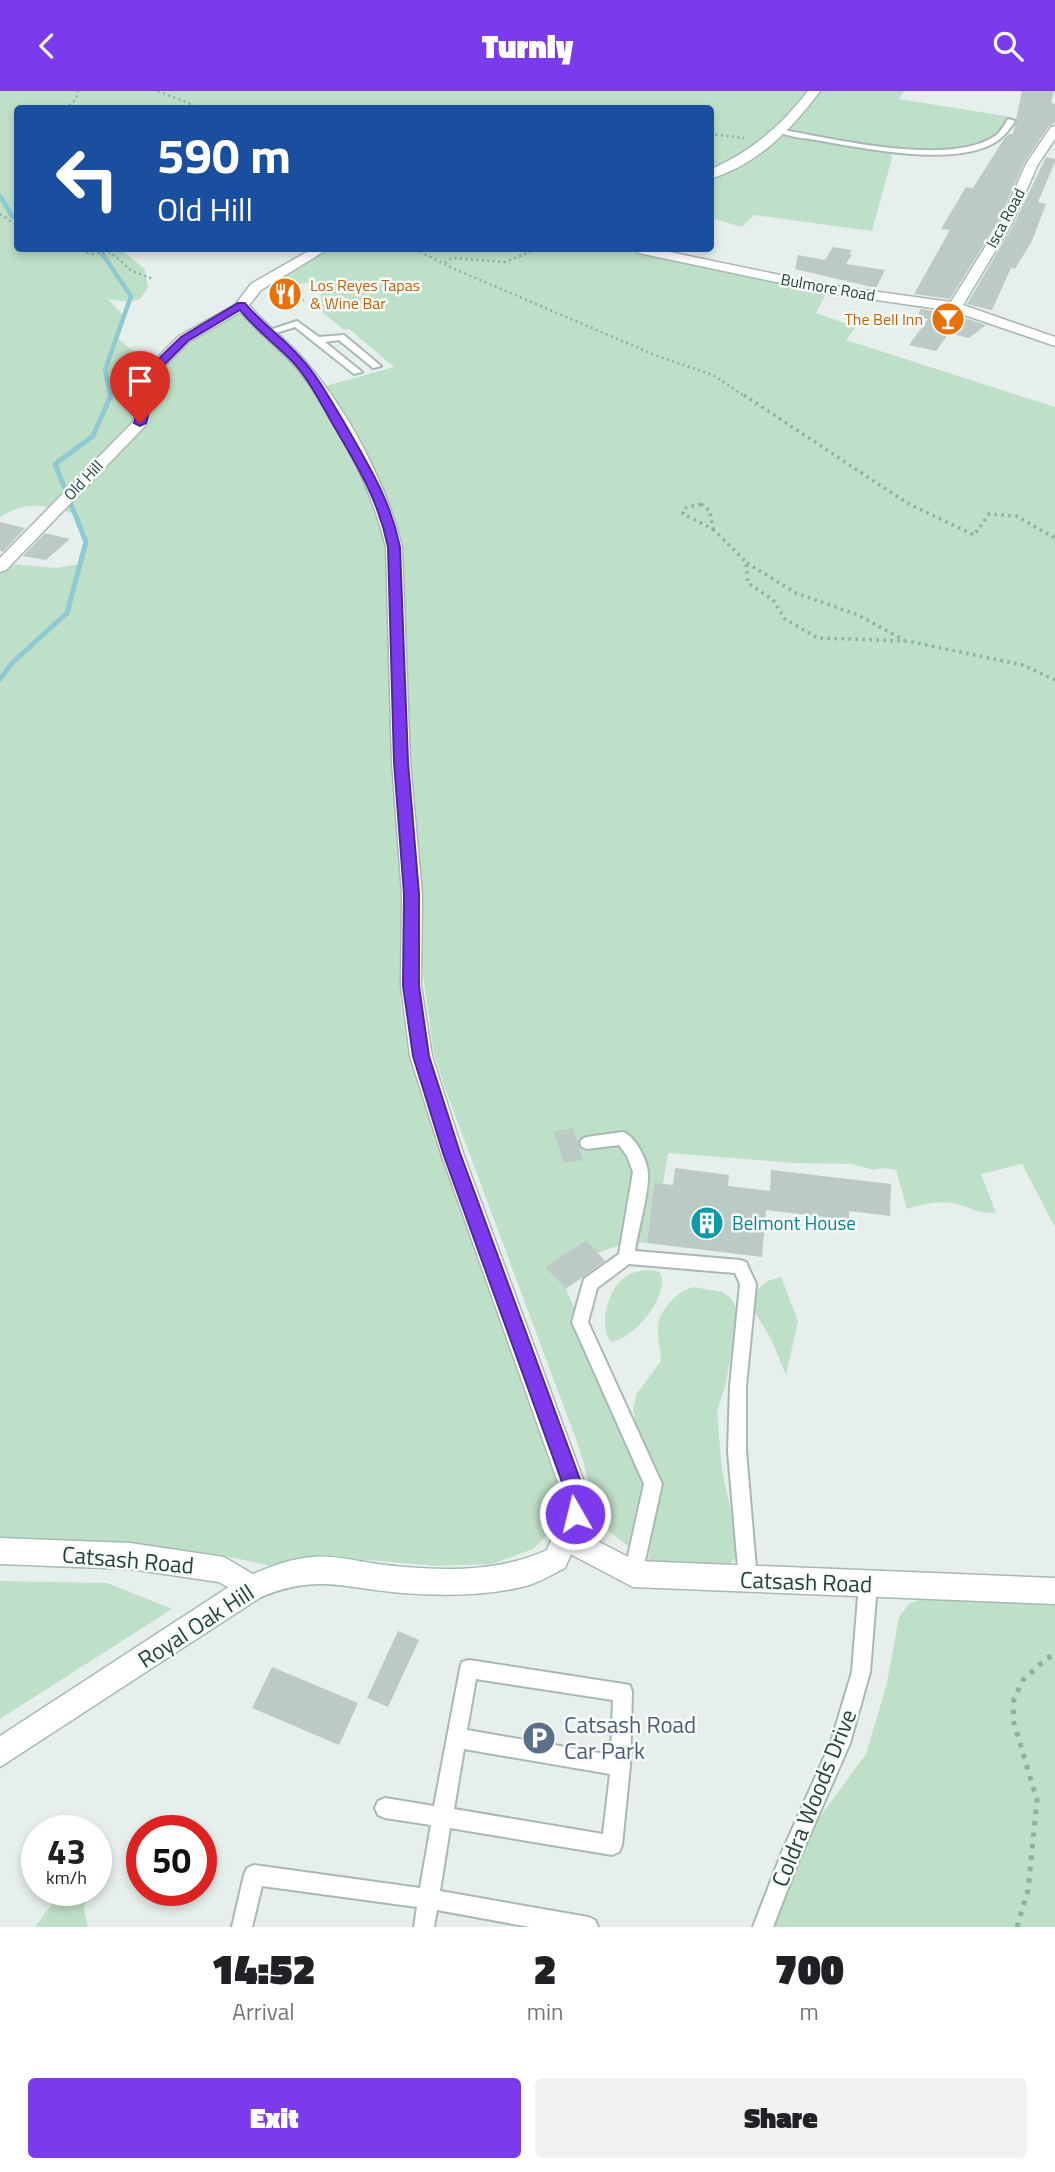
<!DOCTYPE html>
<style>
body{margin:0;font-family:"Titillium Web",sans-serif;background:#f2f2f2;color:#202124;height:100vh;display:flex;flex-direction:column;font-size:26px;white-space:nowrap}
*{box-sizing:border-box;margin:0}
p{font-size:23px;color:#757577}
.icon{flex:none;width:38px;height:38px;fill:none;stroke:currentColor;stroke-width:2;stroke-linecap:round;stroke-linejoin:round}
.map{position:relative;height:1836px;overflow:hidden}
.sheet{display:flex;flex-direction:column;background:#fff;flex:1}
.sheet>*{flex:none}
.top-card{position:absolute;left:14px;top:14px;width:700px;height:147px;border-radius:7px;box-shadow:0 4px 10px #0003;background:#1a4fa0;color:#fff;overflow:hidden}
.speed{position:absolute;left:21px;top:1724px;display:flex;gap:14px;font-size:35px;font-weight:700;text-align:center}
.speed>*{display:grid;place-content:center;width:91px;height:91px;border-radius:50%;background:#fff;box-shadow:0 4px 10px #0003;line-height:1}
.speed small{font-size:18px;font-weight:400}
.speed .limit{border:10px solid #d22;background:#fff;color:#111}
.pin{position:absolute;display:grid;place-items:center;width:60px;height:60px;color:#fff;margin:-72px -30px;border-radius:50% 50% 50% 0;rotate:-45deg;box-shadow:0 0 7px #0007}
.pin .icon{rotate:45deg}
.me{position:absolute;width:77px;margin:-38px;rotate:352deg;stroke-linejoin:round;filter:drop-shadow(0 0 5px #0008)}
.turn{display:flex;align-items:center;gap:24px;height:147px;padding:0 28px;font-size:32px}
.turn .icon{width:91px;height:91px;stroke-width:2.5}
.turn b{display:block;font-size:49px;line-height:60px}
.eta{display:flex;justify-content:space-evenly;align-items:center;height:119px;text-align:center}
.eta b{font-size:42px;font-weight:800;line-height:49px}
.action{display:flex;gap:14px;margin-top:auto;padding:14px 28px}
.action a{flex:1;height:80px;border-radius:7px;background:#7c3aed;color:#fff;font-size:28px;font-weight:800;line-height:80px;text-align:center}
.action a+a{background:#f2f2f2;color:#202124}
header{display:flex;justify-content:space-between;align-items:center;height:91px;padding:0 28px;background:#7c3aed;color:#fff;font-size:32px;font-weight:800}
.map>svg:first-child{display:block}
.green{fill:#bfe0c8}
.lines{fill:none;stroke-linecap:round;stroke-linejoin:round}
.stream-far1{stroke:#8ec9d4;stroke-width:4.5}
.stream{stroke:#8ec9d4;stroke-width:5}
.building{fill:#bbcac4}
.service-casing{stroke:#a8b8b2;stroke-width:4}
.minor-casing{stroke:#a8b8b2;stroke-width:3}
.tertiary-casing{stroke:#a8b8b2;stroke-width:3}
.secondary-casing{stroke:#a4bbb3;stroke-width:3}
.path-far2{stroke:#86b3a5;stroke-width:2.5;stroke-dasharray:2 3.5;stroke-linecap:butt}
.path-far1{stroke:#86b3a5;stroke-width:3.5;stroke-dasharray:2.5 4.5;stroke-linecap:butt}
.path{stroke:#86b3a5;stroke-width:5;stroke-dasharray:4.5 7;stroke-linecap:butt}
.service{fill:#fff;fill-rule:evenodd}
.minor{fill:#fff;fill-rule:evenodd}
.tertiary{fill:#fff;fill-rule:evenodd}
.secondary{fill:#fff;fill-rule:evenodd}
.route{fill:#7c3aed;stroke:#51269a;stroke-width:2}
.labels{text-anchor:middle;stroke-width:5;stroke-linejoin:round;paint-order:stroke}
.far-street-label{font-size:16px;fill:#24423a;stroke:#f7fbf9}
.far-food-label{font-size:16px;fill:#c56008;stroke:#f7fbf9;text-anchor:start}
.culture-label{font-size:19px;fill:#0d838f;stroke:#f7fbf9;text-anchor:start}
.near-street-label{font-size:23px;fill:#24423a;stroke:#f7fbf9}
.near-service-label{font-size:23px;fill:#4e5e75;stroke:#f7fbf9;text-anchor:start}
</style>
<header><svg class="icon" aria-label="back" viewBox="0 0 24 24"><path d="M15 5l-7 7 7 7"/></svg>Turnly<svg class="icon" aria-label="search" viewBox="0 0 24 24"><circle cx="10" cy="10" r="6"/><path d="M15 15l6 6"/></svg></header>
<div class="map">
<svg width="1055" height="1836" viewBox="0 0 1055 1836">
<rect width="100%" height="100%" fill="#e6efeb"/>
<path class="green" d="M0 0H904L899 8 1011 26C1005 68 919 62 889 58L892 67 872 140 754 124 742 136 711 127 710 18H18V158H120L145 178 148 197 140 208 129 211 108 208 124 225 116 246 155 277 184 248 242 214 318 297 394 276 349 238 344 239 323 222 319 191 256 196 321 158H639L828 198 816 222 856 236 846 249 1055 316V1136L1022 1073 981 1083 996 1122C980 1123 972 1117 957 1113 940 1109 923 1113 907 1118L896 1079 884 1077 873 1079 852 1073 795 1072 668 1062 663 1093 654 1092 647 1152 629 1151 598 1162 585 1149 546 1176 566 1198 608 1294 642 1394 628 1455 600 1433 581 1362 446 1000 434 964 413 810 411 895 400 905 408 961 419 998 556 1390 558 1416 550 1441 533 1458 492 1473 435 1475 345 1467 277 1476 220 1464 132 1452 0 1447V472L56 477 80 473 86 451 75 423C46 414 26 409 0 426Z
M646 1179 659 1180 662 1186C664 1211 636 1246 611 1251 598 1234 608 1199 624 1187 630 1182 638 1180 646 1179Z
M781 1186 798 1230 786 1284 770 1246 754 1220 758 1198 767 1190Z
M693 1196 722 1201 731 1207 738 1221 726 1292 717 1321 722 1380 738 1451 737 1464 730 1473 693 1475 648 1470 657 1414 633 1320 636 1304 661 1270C661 1260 657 1247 658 1236 659 1219 677 1200 693 1196Z
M0 1490 107 1492 172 1518 0 1628Z
M1055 1503V1836H763L789 1768 866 1663 887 1592 899 1526 910 1512 926 1507Z
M62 1799H90L84 1817 88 1836H35Z"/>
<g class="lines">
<path class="stream-far1" d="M0 105 12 125 18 127
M99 158 131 205 105 279 111 306"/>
<path class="stream" d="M65 398 55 373 93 345 111 304
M0 588 12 572 67 522 86 451 71 413"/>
</g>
<path class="building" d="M1022 0H1054L1051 12 1055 13V31L1049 35 1024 72 998 131 950 208 914 203 950 139 941 138 966 96 973 97 1004 48 1009 43H1013Z
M1046 66 1055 68V71L1038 111 1046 113 1032 150 1015 178 1011 177 992 219 1002 222 967 213 1014 133Z
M833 156 852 159 849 163H852L846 173 885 179 876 197 795 178 798 164 825 169Z
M921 218 952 223 986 234 969 247 949 242 936 260 909 254 928 228 917 225Z
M0 431 25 437 3 461 0 460Z
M45 442 70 448 46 469 23 465Z
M573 1037 583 1069 564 1072 554 1041Z
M675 1077 729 1084 728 1095 770 1100 771 1079 891 1093 890 1125 849 1120V1129L766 1119 762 1166 647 1152 654 1092 673 1094Z
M586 1149 605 1170 566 1198 545 1176Z
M398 1540 419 1549 388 1616 367 1607Z
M272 1576 358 1612 339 1654 252 1617Z"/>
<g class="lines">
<defs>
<path id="service" d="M1008 28 1015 30C1006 44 999 51 983 57 939 73 862 57 816 49 804 47 789 46 779 41L783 39C835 48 950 76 995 45 1001 41 1004 34 1008 28Z
M297 230 319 246 344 244 381 275 373 277 339 249 325 251 362 281 354 283 295 236 266 245 261 242Z
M623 1041C635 1045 648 1070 648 1083 649 1102 638 1139 635 1160L740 1169 746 1171 756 1193 746 1295V1360L757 1489 754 1495 748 1498 742 1495 739 1489 728 1360 730 1295 740 1193 735 1182 629 1173 597 1197 588 1231 662 1393 642 1483 639 1489 633 1492 627 1489 624 1483 644 1393 572 1231 584 1188 619 1163 633 1081 627 1065 619 1054 587 1058 582 1056 580 1052 582 1048 587 1046Z
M868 1484 874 1487 877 1493 870 1581 850 1652 798 1771 773 1836H753L782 1761 831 1651 852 1581 859 1493 862 1487Z
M469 1569 630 1594 632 1601 630 1675 622 1754 619 1761 612 1764 450 1737 440 1800 588 1826 595 1829 598 1836H530L437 1819 434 1836H414L417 1816 262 1795 252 1836H232L244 1784 247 1777 254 1774 420 1797 431 1734 385 1727 378 1724 375 1717 378 1710 385 1707 434 1715 460 1578 462 1571ZM476 1588 613 1609 611 1664 467 1639ZM464 1658 610 1683 603 1743 454 1718Z"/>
<path id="minor" d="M1055 35V48L1038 73 1012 132 963 214 1055 246V255L953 220 828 202 639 162 632 158H655L828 194 951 211 1000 132 1026 73 1051 36Z
M242 210 249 214 247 217 189 251 162 278 145 335 6 479 0 481V467L133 331 150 274 179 245Z"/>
<path id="tertiary" d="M566 1434 636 1470 1055 1487V1513L633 1496 557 1456 553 1447 557 1438Z
M0 1447 130 1452 224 1466 261 1488 265 1497 261 1506 251 1510 219 1491 130 1478 0 1473Z"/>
<path id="secondary" d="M808 0H820C791 39 758 73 710 88V79C752 60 780 36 808 0Z
M312 158H328L261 199 249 214C266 235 289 250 306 271 349 321 386 392 402 456L410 671 422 803 421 895 432 965 463 1062 585 1394 588 1423 565 1477C553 1483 540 1491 526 1495 487 1505 443 1505 403 1502 345 1498 318 1482 261 1506L0 1676V1645L241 1488C265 1478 287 1468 313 1466 333 1464 357 1470 377 1473 432 1480 495 1483 547 1459L562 1423 559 1394 441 1062 410 965 401 895 402 803 392 671 386 456C371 395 336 324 295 275 276 254 252 237 235 214L251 193Z"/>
</defs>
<use href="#service" class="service-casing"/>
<use href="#minor" class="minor-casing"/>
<use href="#tertiary" class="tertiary-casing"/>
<use href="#secondary" class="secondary-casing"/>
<path class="path-far2" d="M158 0 203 18
M65 18 76 8 78 0
M710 43 744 47
M0 123 18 135
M76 158 92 163 110 161 132 180 153 188
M415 158 450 176 657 265 713 284 746 306
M445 172 452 167 505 171 537 158
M291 218 293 217 289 214 304 209"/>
<path class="path-far1" d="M744 304 907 412 974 444 989 423 1016 425 1055 447
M701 413 710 420 713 438 683 423 684 417Z
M713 438 746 471 748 492 773 509 785 528 818 547 907 550 1023 574 1055 589
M747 472 796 502 858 524 904 549"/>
<path class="path" d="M1017 1836 1028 1799 1037 1709 1013 1629 1014 1608 1023 1589 1047 1567 1055 1564"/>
<use href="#service" class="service"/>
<use href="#minor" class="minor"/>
<use href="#tertiary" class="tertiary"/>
<use href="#secondary" class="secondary"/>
</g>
<path class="route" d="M238 212H245C261 232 282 246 299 265 318 285 331 310 345 333 369 375 390 408 400 456L408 671 419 803V895L429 965 460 1062 582 1394 585 1423 582 1429 575 1432 568 1429 563 1394 443 1062 413 965 403 895 404 803 394 671 388 456C378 407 356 373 331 330 319 309 307 285 290 268 273 251 255 238 240 219L188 250 160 278 146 332 140 335 134 332 151 275 181 246Z"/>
<defs>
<symbol id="restaurant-disc" viewBox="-11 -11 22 22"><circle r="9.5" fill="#e8710a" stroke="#f7fbf9"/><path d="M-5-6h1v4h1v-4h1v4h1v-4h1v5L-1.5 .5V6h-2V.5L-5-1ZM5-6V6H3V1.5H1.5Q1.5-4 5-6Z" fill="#fff"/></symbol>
<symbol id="bar-disc" viewBox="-11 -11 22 22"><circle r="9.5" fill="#e8710a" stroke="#f7fbf9"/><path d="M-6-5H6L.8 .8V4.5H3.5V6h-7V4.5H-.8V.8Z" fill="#fff"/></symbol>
<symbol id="building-disc" viewBox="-11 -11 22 22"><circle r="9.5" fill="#0f9aa8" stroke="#f7fbf9"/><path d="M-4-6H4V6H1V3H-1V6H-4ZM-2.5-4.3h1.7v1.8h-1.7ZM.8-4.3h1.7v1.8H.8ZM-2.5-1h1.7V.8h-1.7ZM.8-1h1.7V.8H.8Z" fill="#fff"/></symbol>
<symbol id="parking-disc" viewBox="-11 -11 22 22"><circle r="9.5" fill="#5c6f8a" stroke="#f7fbf9"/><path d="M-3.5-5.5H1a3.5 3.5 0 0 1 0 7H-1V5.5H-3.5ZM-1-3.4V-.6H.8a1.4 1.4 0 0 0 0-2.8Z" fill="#fff"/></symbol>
</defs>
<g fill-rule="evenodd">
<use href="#restaurant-disc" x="266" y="184" width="38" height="38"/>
<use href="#bar-disc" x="929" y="209" width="38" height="38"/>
<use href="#building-disc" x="688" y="1113" width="38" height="38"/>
<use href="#parking-disc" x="520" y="1628" width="38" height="38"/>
</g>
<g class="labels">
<g class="far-street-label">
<text transform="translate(1005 127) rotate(-62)" y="6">Isca Road</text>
<text transform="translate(828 196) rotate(10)" y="6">Bulmore Road</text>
<text transform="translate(83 389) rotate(-46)" y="6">Old Hill</text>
</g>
<g class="far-food-label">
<text x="310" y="200">Los Reyes Tapas<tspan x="310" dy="18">&amp; Wine Bar</tspan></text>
<text x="923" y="234" text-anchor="end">The Bell Inn</text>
</g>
<g class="culture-label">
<text x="732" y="1139">Belmont House</text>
</g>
<g class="near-street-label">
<text transform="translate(128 1469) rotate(5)" y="8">Catsash Road</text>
<text transform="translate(806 1491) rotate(2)" y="8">Catsash Road</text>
<text transform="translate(196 1535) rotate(-33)" y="8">Royal Oak Hill</text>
<text transform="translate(814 1707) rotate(-68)" y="8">Coldra Woods Drive</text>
</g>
<g class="near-service-label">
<text x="564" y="1642">Catsash Road<tspan x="564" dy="26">Car Park</tspan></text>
</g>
</g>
</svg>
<div class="speed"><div>43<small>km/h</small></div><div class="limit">50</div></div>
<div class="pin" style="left:140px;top:332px;background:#d93025"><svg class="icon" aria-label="arrive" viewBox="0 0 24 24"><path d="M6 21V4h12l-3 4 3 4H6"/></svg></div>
<svg class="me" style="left:575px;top:1423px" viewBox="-20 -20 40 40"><circle r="17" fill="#7c3aed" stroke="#fff" stroke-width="3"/><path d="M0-11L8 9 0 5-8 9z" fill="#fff"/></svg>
<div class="top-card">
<div class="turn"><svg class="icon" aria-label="left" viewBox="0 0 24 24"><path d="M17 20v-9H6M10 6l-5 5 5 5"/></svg><div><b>590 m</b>Old Hill</div></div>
</div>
</div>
<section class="sheet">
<div class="eta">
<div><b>14:52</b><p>Arrival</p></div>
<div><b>2</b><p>min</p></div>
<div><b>700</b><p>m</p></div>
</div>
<div class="action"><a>Exit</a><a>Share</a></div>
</section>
